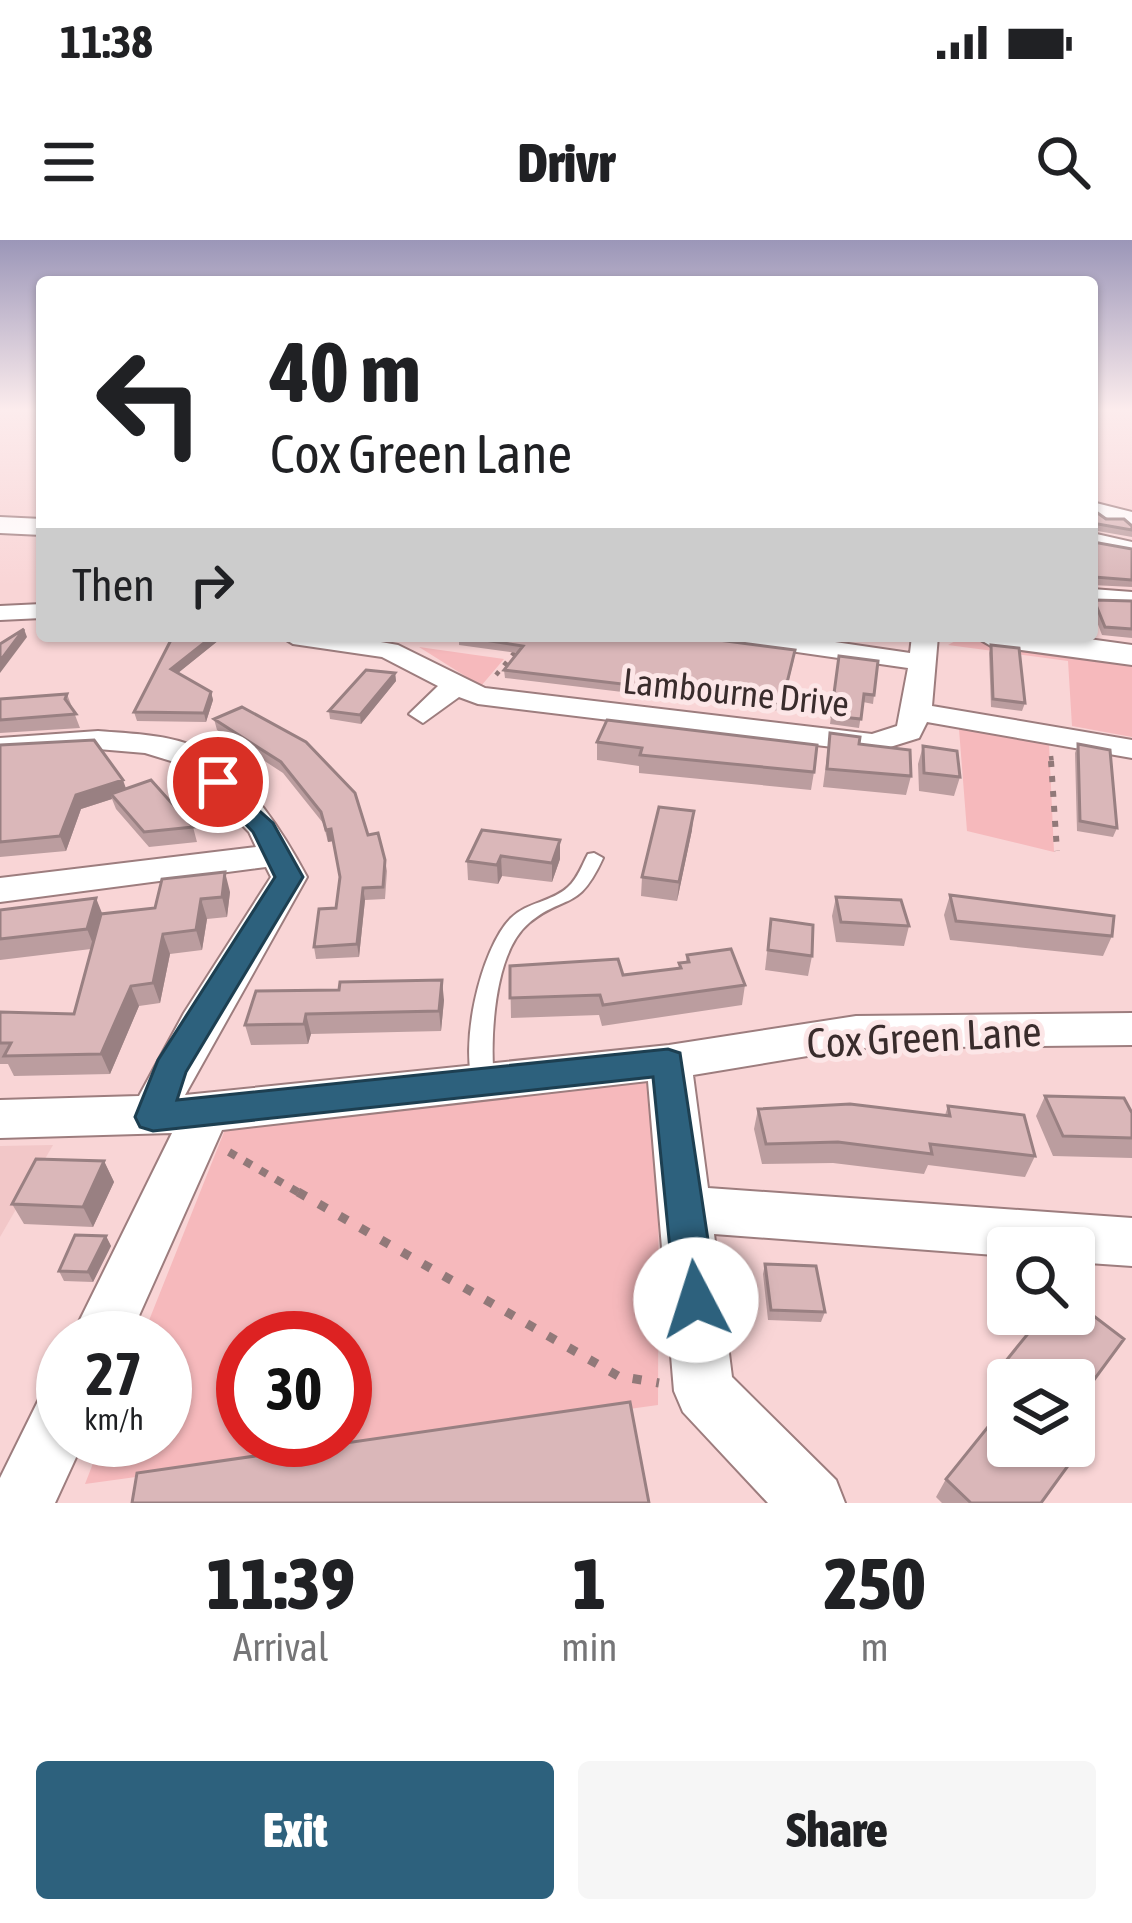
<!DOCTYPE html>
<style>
body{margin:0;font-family:"Asap Condensed",sans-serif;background:#f6f6f6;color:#202124;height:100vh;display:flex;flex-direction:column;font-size:45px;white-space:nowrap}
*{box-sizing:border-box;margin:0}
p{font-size:39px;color:#757577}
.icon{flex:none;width:66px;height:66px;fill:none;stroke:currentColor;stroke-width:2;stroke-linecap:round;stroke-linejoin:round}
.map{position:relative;height:1263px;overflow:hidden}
.details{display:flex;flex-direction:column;background:#fff;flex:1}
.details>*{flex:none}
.hud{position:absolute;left:36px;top:36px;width:1062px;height:366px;border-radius:12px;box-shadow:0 3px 9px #0004;background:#fff;color:#202124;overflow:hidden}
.controls{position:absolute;left:987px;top:987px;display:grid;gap:24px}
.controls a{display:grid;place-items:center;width:108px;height:108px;border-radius:12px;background:#fff;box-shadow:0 3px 9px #0004;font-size:60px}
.speed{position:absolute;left:36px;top:1071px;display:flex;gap:24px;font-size:60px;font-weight:700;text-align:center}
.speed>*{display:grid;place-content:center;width:156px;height:156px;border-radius:50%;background:#fff;box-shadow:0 3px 9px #0004;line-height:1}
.speed small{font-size:30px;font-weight:400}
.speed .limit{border:18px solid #d22;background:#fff;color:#111}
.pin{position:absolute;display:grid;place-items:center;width:102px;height:102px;color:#fff;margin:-51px;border:6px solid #fff;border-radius:50%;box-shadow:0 3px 12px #0007}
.me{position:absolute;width:132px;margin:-66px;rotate:355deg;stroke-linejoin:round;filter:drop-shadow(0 0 9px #0008)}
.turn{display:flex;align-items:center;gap:42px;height:252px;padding:0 36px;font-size:54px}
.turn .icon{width:156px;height:156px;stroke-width:2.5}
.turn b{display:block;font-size:84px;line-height:102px}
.then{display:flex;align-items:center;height:114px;padding:0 36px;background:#0003;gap:24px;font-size:45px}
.eta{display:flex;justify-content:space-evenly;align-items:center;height:204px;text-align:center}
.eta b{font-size:72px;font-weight:800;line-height:84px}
.button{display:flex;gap:24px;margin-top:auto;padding:24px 36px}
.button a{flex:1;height:138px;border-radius:12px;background:#2d617d;color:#fff;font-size:48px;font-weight:800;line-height:138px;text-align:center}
.button a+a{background:#f6f6f6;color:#202124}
.status{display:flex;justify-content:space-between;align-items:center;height:84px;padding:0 60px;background:#fff;direction:ltr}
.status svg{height:33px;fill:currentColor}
header{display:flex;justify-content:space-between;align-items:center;height:156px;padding:0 36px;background:#fff;font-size:54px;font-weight:800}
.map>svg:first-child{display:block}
.built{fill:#f2c7c8}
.green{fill:#f6b9bc;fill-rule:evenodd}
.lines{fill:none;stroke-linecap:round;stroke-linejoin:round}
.lane-casing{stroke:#9d7d7e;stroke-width:4}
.street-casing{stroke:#9d7d7e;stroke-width:4}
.secondary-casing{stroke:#9d7d7e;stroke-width:4}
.path-far3{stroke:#917979;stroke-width:4.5;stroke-dasharray:4.5 8;stroke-linecap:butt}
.path-far2{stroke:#917979;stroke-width:6;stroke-dasharray:6 9;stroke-linecap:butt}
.path-far1{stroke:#917979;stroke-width:8;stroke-dasharray:8 10;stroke-linecap:butt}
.path{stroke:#917979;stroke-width:9;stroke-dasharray:9 15;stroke-linecap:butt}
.lane{fill:#fff;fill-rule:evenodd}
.street{fill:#fff;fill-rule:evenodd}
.secondary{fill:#fff;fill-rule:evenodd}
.wall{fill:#bb9d9f}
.shaded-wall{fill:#998082}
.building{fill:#dab7b9;stroke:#998082;stroke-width:3}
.route{fill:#2d617d;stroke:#1d3f51;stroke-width:3}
.labels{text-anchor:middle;stroke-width:10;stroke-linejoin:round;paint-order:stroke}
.street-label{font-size:36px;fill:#392c2c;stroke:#fce6e7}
.near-street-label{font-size:42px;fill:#392c2c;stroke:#fce6e7}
</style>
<div class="status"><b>11:38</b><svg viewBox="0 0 49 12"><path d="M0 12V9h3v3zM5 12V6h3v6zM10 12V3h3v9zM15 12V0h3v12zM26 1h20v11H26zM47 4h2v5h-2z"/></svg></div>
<header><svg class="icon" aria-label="menu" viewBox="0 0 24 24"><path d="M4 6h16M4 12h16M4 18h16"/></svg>Drivr<svg class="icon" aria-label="search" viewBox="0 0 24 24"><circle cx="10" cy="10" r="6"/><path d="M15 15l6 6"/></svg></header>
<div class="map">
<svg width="1132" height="1263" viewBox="0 0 1132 1263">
<rect width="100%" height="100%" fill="#f9d5d6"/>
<path class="built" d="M53 905 0 997V906Z"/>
<path class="green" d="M959 399 1132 421V497L1072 486 1068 421 948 405Z
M419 407 504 419 481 446Z
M959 489 1049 503 1054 612 967 591Z
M659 837 658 1165 85 1244 102 1200H165V1098H142L228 882ZM243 1098H345V1200H243Z"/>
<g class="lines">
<defs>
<path id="lane" d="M594 613 603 618C578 673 565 653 529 683 493 713 490 800 494 843L491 849 483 852 475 849C458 809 480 709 511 678 527 662 552 662 568 647 578 638 582 625 588 614Z"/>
<path id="street" d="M1092 262 1132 272V284L1092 274Z
M1092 293 1132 302V314L1092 305Z
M1092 349 1132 352V366L1092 363Z
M42 364V378L0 380V366Z
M280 396H346L398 405 485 448 872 494 897 486 908 428 741 404 728 396H794L910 413 912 396H938L932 466 1132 500V518L927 482 919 498 874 512 478 464 459 457 423 483 409 474 438 446 382 417 293 404Z
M98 491C131 494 180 494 208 514 252 544 283 592 307 637L185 855 669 805 856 776 1132 773V805L856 808 693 835 708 948 1132 978V1026L1074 1022V1008H1008V1016L714 994 732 1137 836 1240 845 1263H768L683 1172 674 1151 648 841 222 890 129 1098H71L172 893 0 898V860L139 856 184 773 271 637 266 627 0 662V638L256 607 249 592 184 525 145 513 98 509 0 516V498Z
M63 1146V1200H84L55 1263H0V1238L41 1155Z"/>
<path id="secondary" d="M0 277 42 279V295L0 293Z
M974 396H1067L1132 405V425L991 406Z"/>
</defs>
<use href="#lane" class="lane-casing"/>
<use href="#street" class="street-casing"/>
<use href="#secondary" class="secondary-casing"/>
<path class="path-far3" d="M496 435 528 396
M1051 516 1052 524"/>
<path class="path-far2" d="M1051 521 1057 611"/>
<path class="path-far1" d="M229 912 303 955"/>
<path class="path" d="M298 952 618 1136 659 1143"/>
<use href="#lane" class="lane"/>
<use href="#street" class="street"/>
<use href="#secondary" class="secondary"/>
</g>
<path class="wall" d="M1092 269 1106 279 1132 286V297L1092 290 1093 302 1132 309V347L1092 345Z
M1094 360 1132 361V398L1102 395 1092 369Z
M173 396 219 400 178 433 211 452 213 460 206 482 137 481 134 472Z
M459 397 794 419 781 471 505 438 504 430 517 413 459 405Z
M991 405 1025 463 1022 471 991 467 989 413Z
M839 416 874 455 873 464 863 462 859 488 830 484Z
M395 433 396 441 361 484 330 479 329 471Z
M67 454 80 488 0 493V459Z
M242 467 368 595 385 620 387 631 385 659 365 660 359 717 316 719 314 707 336 668 340 637 333 601 328 602 323 583 283 533 217 490 214 479Z
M830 493 859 504 911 536 906 555 823 547Z
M597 502 814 532 811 550 639 533V526L597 520Z
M1078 504 1117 588 1113 597 1077 591 1075 513Z
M0 505 126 549 193 587 197 602 149 607 116 569 112 559 81 569 66 611 0 617Z
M923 506 960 537 954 556 919 551 918 524Z
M482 590 560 619 552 642 502 636 498 644 468 640 467 621Z
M692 590 677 661 641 656 642 637Z
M230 652 227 677 207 679 202 710 170 714 160 763 139 766 110 834 14 836 8 824H0V772L74 774 91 709 0 720V670L102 674 155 668Z
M950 655 1112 696 1103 716 950 700 944 675Z
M836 657 909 686 904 706 836 702 832 676Z
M771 679 812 716 808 736 765 730Z
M687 715 745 745 742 765 602 786 599 775 511 778 510 726 623 735 679 729V723L686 722Z
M256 751 444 760 441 791 311 794 308 804 251 805 245 785Z
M1045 856 1132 873V918L1053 916 1036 876Z
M948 866 1035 916 1025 937 928 925 924 934 833 923 762 924 754 889 758 869 945 875Z
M104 921 114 942 93 987 24 984 12 964Z
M106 996 111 1006 93 1042 64 1041 59 1031Z
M765 1024 825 1072 821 1082 768 1080 763 1034Z
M1124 1099 1074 1168V1140H1008V1154L994 1141 1005 1122Z
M946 1239 1041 1263H942L936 1257Z"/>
<path class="shaded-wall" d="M24 389 27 397 0 433V421Z
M213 396H218L219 400 173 437 171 429Z
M395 433 396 441 361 484 360 475Z
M211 452 213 460 206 482 204 473Z
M123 540 128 554H111L112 559 81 569 66 611 60 596 76 555Z
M694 571 692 590 677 661 679 642Z
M331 589 333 601 328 602 326 590Z
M560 600V619L552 642V623Z
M501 616 502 636 498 644 497 625Z
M225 632 230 652 227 677 222 657Z
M363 648 365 660 359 717 357 704Z
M96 658 104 678 95 709 87 689Z
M201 659 207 679 202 710 196 690Z
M163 694 170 714 160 763 153 743Z
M442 740 444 760 441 791 439 771Z
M131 746 139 766 110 834 101 814Z
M306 774 311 794 308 804 304 784Z
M104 921 114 942 93 987 83 967Z
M106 996 111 1006 93 1042 88 1032Z"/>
<path class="building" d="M1092 269 1106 279H1124L1132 286V290L1092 283Z
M1092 289 1093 302 1132 309V340L1095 337 1092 344Z
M1094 360 1132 361V389L1105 387Z
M24 389 0 421V404Z
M173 396H213L171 429 211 452 204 473 134 472Z
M459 396H688L795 410 782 463 504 430 523 406Z
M991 405 1019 408 1025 463 993 459Z
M839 416 878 421 874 455 864 454 861 479 831 476Z
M366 430 395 433 360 475 329 471Z
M67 454 65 459 76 474 0 480V459Z
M242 467 306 502 355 553 368 595 378 593 385 620 383 647 363 648 357 704 314 707 319 669 336 668 340 637 331 589 326 590 321 572 281 522 214 479Z
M607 480 817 505 814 532 640 515 642 508 597 502Z
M830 493 860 497 859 504 910 510 911 536 827 529Z
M94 500 123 540 76 555 60 596 0 602V505Z
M1078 504 1110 510 1117 588 1080 581Z
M923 506 957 511 960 537 924 533Z
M151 540 193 587 144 592 111 554Z
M659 567 694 571 679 642 642 637Z
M482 590 560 600 552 623 501 616 497 625 467 621Z
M225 632 222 657 201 659 196 690 163 694 153 743 131 746 101 814 4 816 11 803H0V772L74 774 101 674 155 668 162 639Z
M950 655 1114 676 1112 696 956 681Z
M836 657 901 660 909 686 841 682Z
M96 658 87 689 0 699V670Z
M771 679 813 685 812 716 768 710Z
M731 709 745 745 603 765 600 755 510 758V726L618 719 623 735 681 728 679 723 689 722 687 715Z
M442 740 439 771 306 774 304 784 245 785 256 751 339 750 340 742Z
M1045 856 1124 858 1132 873V898L1063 896Z
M850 864 950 876 948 866 1024 875 1035 916 930 904 932 914 838 902 766 904 758 869Z
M36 919 104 921 83 967 12 964Z
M75 995 106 996 88 1032 59 1031Z
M765 1024 816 1026 825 1072 771 1070Z
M1074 1061 1124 1099 1074 1167V1140H1026L1005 1122 1044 1074H1074Z
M630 1162 649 1263H132L137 1233Z
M1008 1162V1206H1071L1078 1212 1041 1263H971L946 1239Z"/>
<linearGradient id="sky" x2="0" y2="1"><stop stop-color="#9b96b8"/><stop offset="0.49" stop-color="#fceced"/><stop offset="1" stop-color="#fceced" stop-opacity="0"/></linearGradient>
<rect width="1132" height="346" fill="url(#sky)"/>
<path class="route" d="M218 534 273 583 303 637 186 832 177 860 668 809 680 813 717 1060 711 1074 696 1080 681 1074 675 1060 653 837 153 891 140 887 135 877 158 820 275 637 253 592 206 542Z"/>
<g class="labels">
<g class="street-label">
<text transform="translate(736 452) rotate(6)" y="13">Lambourne Drive</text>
</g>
<g class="near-street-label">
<text transform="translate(924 797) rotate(-3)" y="15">Cox Green Lane</text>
</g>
</g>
</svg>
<div class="controls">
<a><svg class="icon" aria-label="search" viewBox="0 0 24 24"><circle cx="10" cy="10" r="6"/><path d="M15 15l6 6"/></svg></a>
<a><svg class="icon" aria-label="layers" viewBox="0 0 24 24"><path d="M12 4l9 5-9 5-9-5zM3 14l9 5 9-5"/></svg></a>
</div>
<div class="speed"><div>27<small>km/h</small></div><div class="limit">30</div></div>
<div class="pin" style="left:218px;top:542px;background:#d93025"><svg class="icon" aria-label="arrive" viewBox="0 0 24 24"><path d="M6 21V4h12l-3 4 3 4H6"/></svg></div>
<svg class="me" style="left:696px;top:1060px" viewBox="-20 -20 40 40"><circle r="19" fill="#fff"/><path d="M0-13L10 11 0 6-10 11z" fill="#2d617d"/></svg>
<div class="hud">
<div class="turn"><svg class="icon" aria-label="left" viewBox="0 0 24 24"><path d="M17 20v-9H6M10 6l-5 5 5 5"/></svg><div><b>40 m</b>Cox Green Lane</div></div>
<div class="then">Then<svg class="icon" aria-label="right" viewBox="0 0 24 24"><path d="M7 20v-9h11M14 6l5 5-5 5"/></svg></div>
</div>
</div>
<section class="details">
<div class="eta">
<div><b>11:39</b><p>Arrival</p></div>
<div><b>1</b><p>min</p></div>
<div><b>250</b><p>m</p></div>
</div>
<div class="button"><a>Exit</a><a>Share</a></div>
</section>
